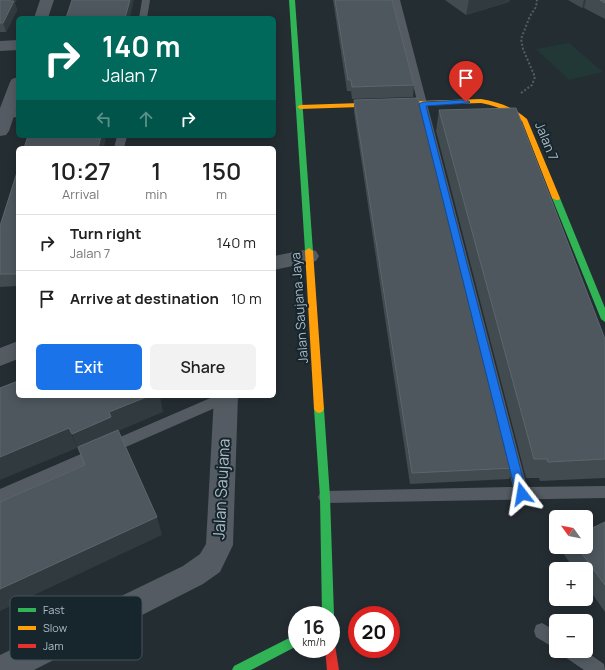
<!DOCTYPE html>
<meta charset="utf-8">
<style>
body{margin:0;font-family:Manrope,sans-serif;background:#f2f2f2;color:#222;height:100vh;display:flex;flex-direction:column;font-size:15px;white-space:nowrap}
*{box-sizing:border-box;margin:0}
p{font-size:13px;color:#767676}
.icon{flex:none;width:22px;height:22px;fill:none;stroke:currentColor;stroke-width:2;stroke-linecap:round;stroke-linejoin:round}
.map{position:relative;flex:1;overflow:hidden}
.details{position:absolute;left:16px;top:146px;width:260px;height:252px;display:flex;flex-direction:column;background:#fff;border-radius:6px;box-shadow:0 2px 10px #0003}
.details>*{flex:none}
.banner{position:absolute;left:16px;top:16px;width:260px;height:122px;border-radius:6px;box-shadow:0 2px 10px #0003;background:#00695c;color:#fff;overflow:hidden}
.needle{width:26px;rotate:303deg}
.tools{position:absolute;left:549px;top:510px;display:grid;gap:8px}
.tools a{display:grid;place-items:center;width:44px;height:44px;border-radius:6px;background:#fff;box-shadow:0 2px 10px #0003;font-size:20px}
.speed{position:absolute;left:288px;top:606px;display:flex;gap:8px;font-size:20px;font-weight:700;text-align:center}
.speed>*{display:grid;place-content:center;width:52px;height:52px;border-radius:50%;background:#fff;box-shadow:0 2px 10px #0003;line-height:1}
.speed small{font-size:10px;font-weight:400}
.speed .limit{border:6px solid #d22;background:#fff;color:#111}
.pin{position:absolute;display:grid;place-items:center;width:34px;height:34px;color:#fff;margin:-41px -17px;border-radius:50% 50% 50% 0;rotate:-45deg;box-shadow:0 0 4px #0007}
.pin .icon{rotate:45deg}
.me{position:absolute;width:44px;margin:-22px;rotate:346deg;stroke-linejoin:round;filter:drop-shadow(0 0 3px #0008)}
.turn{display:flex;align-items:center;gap:14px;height:84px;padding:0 20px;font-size:18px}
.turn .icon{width:52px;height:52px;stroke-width:2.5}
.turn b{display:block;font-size:28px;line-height:34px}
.lanes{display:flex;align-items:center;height:38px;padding:0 20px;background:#0003;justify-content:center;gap:20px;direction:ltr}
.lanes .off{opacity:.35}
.eta{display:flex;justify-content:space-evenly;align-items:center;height:68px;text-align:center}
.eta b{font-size:24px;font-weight:600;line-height:28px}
.button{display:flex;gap:8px;margin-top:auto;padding:8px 20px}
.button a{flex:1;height:46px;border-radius:6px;background:#1a73e8;color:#fff;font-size:16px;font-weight:600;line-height:46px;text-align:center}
.button a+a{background:#f2f2f2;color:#222}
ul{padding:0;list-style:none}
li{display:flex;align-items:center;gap:12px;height:56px;padding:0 20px;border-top:1px solid #e0e0e0}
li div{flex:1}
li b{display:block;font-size:15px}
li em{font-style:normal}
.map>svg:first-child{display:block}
.green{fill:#213836}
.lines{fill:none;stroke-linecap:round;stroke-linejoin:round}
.path{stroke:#555e62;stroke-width:2;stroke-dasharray:2 2;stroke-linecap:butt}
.lane{fill:#545b62;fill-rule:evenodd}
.street{fill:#545b62;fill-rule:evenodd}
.fast{fill:#30b455;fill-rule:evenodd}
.slow{fill:#ff9f0a;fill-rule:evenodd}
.jam{fill:#e5322d;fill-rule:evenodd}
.wall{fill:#414b50}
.shaded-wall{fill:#313a3f}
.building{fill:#4d575d;stroke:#5c676d}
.route{fill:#1a73e8;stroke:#114b97}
.labels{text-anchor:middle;stroke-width:4;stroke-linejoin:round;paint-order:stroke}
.street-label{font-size:13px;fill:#acbcc6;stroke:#17252d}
.near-street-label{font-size:16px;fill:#acbcc6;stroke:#17252d}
.key{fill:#17252d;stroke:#44525b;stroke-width:1}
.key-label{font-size:11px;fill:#acbcc6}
</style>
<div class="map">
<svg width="605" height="670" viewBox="0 0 605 670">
<rect width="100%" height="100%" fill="#242d32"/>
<path class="green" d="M569 43 603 72 569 80 536 49Z"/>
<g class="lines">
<path class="path" d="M521 93 532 85 535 77 523 49 521 39 530 16 536 7 537 0"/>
<path class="lane" d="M142 0H150L147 18H139Z
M392 0H400L527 487 605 486V498L325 503 320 501 318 497 320 493 325 491 513 487Z
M18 111V117L6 118 1 115 6 112Z
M117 136H127L124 148H114Z
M215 396 232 397 231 401 0 502V489Z
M542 623 556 631V649L536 637 534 631 536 625Z
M563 651H585L604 664 605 670H584L565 657Z"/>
<path class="street" d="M40 0H54L48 18H34Z
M18 40V50L0 51V41Z
M18 77V104L9 131 6 135 0 136V108L10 82 12 79Z
M309 249 316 251 319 256 316 261 274 270V256Z
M18 341V359L0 366V348Z
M214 396H238L233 545 220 572 203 584 34 670H0V655L183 566 200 554 206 544Z"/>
<path class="fast" d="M289 0H295L313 251 309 254 305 251Z
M553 196H556L560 198 605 308V322L601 319 552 198Z
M319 405 322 406 324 409 330 497 334 615 331 620V615H322L320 497 314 409 316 406Z
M297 634V646L251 670H232L234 666Z"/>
<path class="slow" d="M481 99C499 102 513 107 527 119L560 198 559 200H556L552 198 522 121C509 111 497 106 481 103L300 109 297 107 300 105Z
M309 248 313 251 324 409 322 412 319 413 316 412 314 409 305 251Z"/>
<path class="jam" d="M331 643 335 645 339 670H327L325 649H331Z"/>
</g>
<path class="wall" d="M0 0 15 4 17 10 6 32H0Z
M333 0H392L414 85 413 97 352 99 351 91H347Z
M445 0H510L509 2 466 15Z
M568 0H605V19L584 8H582Z
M354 100 514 468 509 479 410 484 354 112Z
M439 110 605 339V478L540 481 539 478H526L436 131Z
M18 169V286L0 287V226Z
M605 522V612L586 585V569H574L563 553 566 547H586Z"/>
<path class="shaded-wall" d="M10 0H17L15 4 17 10 6 32 3 23Z
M130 0H134L130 18H125Z
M469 0H510L509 2 466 15Z
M584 0H586L584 8H582Z
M101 136H106L104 148H98Z
M149 396H160L163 412 116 432 79 453 72 434 109 412Z
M69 428 77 448 0 480V457Z
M157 517 162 535 0 611V589Z"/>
<path class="building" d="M0 0H10V1H14L3 23H0Z
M72 0H130L125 18H66Z
M335 0H392L414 85 352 87 351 80H348Z
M600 0H605V3Z
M418 98 423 118H424L514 468 412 473 354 100Z
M516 108 605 339V459L548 462 547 459H534L439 110Z
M28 136H101L98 148H24Z
M18 169V274H0V226Z
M18 381V396H149L109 412 111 417 72 434 69 428 0 457V388Z
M118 430 157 517 0 589V502L85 465 78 447Z
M605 522V585L577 547H586V531Z"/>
<path class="route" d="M466 100 470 102 469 103 426 106 527 494 526 497 522 499 518 497 516 494 419 104 423 102Z"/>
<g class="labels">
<g class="street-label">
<text transform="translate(547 141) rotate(68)" y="5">Jalan 7</text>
<text transform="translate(299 308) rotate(-94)" y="5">Jalan Saujana Jaya</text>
</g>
<g class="near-street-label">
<text transform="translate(221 489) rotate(-87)" y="6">Jalan Saujana</text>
</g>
</g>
<rect x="10" y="596" width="132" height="64" rx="6" class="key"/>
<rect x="18" y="608" width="18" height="4" fill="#30b455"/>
<rect x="18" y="626" width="18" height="4" fill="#ff9f0a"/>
<rect x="18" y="644" width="18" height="4" fill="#e5322d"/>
<g class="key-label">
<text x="43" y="614">Fast</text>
<text x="43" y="632">Slow</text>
<text x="43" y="650">Jam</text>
</g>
</svg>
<div class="tools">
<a><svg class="needle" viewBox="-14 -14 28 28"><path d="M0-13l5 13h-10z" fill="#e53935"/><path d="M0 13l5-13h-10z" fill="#767676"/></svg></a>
<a>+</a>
<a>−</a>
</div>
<div class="speed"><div>16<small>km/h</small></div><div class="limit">20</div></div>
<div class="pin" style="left:466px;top:102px;background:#d93025"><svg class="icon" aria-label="arrive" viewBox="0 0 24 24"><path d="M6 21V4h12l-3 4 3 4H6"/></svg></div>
<svg class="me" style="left:522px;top:494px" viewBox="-20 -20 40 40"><path d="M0-17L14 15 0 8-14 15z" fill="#1a73e8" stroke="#fff" stroke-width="4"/></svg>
<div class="banner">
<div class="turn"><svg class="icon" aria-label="right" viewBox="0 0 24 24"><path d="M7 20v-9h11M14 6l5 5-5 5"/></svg><div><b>140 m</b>Jalan 7</div></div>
<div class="lanes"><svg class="icon off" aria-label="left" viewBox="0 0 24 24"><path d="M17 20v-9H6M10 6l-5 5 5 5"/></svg><svg class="icon off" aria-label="ahead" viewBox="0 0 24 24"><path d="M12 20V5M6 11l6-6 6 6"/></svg><svg class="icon" aria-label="right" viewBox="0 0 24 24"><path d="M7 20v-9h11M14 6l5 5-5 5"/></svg></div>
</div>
<section class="details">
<div class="eta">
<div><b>10:27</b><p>Arrival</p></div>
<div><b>1</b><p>min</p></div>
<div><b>150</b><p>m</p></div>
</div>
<ul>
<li><svg class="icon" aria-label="right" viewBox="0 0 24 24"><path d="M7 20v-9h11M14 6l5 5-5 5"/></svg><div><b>Turn right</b><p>Jalan 7</p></div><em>140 m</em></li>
<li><svg class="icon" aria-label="arrive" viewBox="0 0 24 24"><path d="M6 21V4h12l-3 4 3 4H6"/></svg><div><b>Arrive at destination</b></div><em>10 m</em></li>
</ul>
<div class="button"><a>Exit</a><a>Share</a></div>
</section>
</div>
